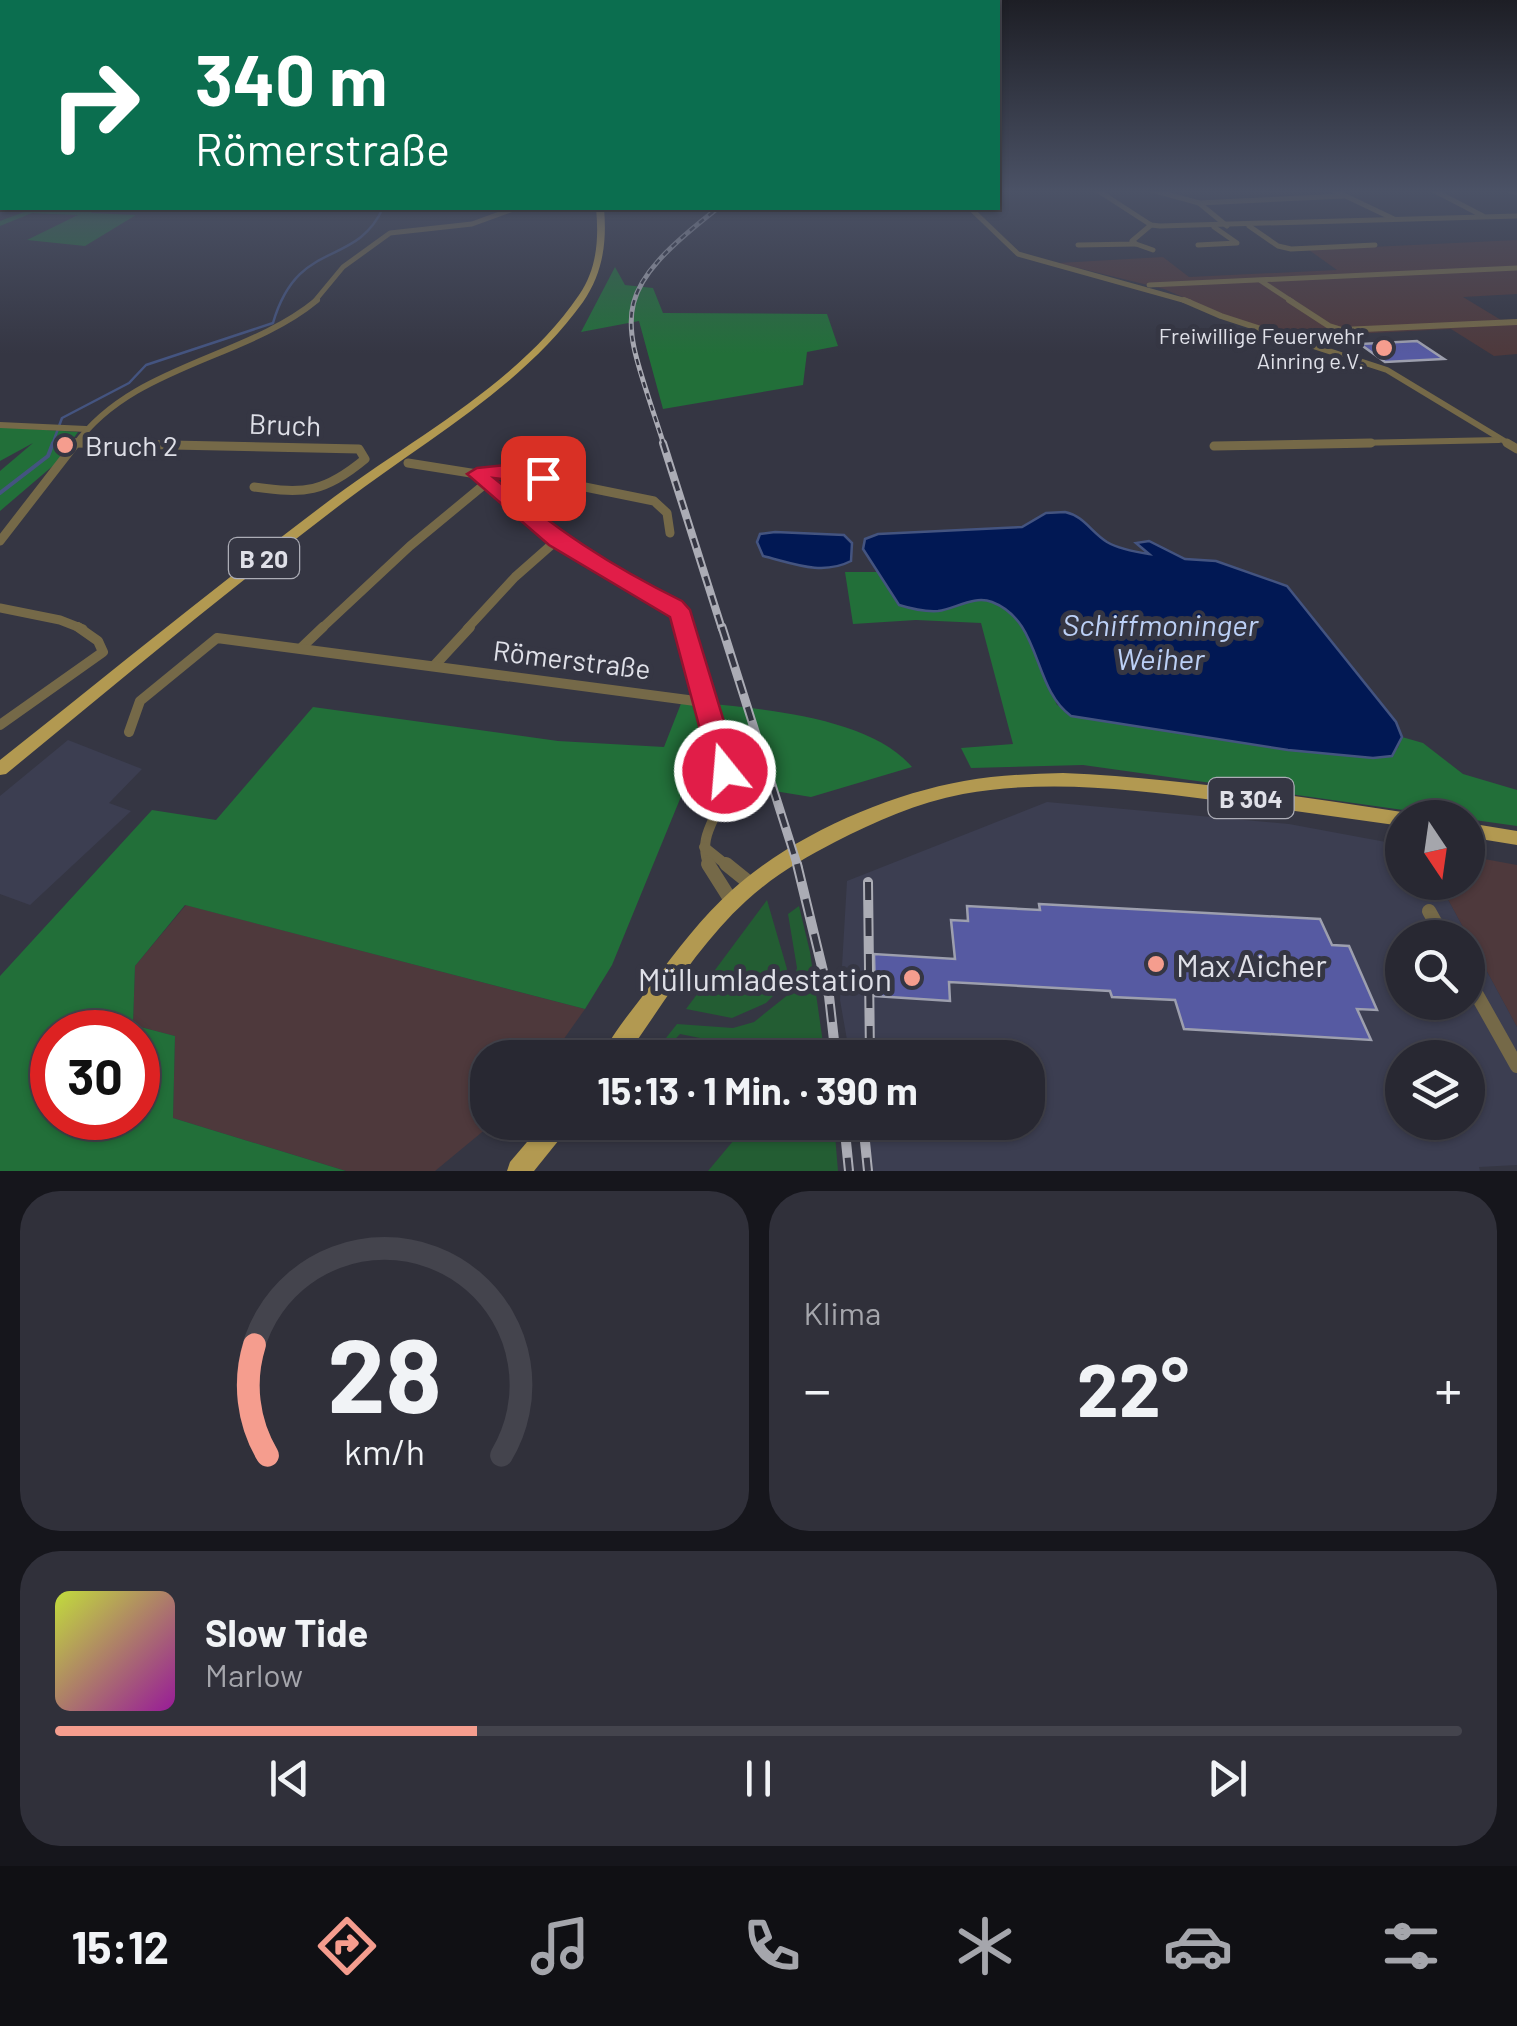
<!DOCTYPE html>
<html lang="de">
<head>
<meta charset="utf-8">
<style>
	body { margin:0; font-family:Barlow,sans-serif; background:#30303a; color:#f1f3f6; height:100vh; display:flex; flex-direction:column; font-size:38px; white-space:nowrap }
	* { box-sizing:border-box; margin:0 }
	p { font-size:32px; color:#a5a6ac }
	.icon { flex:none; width:55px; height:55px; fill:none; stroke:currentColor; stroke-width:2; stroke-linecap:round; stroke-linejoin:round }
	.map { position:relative; height:1171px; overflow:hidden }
	.drawer { display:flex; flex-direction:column; gap:20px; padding:20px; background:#16161c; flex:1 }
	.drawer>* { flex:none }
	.top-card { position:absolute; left:0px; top:0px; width:1000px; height:210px; box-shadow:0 2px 8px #0004,0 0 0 2px #44444d; background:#0b6e4f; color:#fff; overflow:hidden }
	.needle { width:65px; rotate:167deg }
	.tools { position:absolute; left:1385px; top:800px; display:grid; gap:20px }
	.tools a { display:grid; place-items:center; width:100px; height:100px; border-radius:50%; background:#282832; box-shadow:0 2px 8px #0004,0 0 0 2px #44444d; font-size:50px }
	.speed { position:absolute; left:30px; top:1010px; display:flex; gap:20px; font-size:50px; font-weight:700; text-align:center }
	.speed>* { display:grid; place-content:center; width:130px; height:130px; border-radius:50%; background:#282832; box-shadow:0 2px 8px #0004,0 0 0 2px #44444d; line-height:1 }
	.speed .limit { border:15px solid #d22; background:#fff; color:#111 }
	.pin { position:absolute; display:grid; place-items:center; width:85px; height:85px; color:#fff; margin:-42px; border-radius:20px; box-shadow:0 5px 15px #0006 }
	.me { position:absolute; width:110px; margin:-55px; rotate:343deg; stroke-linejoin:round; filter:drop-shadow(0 0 8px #0008) }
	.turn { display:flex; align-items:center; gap:35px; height:210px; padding:0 30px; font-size:45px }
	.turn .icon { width:130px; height:130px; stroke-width:2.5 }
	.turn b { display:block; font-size:70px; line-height:85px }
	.big { font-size:75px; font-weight:700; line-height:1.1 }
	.drawer .tile { flex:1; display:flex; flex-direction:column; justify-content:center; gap:15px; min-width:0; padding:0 35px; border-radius:40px; background:#30303a }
	.drawer .dial { align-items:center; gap:0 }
	.dial svg { height:260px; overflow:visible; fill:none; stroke:#44444d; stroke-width:7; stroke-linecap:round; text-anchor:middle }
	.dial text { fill:#f1f3f6; stroke:none }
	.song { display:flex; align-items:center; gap:30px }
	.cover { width:120px; height:120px; border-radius:15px; background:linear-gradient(135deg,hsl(70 70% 55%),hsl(300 70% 35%)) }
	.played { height:10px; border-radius:5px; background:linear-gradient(90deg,#f59d8e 30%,#44444d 30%) }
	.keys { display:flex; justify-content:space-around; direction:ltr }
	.heat { display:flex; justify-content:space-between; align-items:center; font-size:55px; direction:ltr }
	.drawer .tiles { flex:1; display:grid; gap:20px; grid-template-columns:1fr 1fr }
	.tile:last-child { grid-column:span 2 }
	.trip { position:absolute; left:470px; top:1040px; width:575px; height:100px; border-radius:40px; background:#282832; box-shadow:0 2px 8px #0004,0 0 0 2px #44444d; font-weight:700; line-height:100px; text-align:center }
	.dock { display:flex; height:160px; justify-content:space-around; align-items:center; background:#101014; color:#a5a6ac }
	.dock .icon { width:70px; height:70px }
	.dock .active { color:#f59d8e }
	.dock b { font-size:45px; color:#f1f3f6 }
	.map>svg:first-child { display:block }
	.commercial { fill:#4e393c }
	.built { fill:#3c3e51; fill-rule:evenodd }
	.green { fill:#235d33 }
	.forest { fill:#226f39; fill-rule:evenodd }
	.water { fill:#011854; stroke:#445480; stroke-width:2.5 }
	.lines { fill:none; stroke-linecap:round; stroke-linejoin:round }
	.stream-far1 { stroke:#445480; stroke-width:2.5 }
	.stream { stroke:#445480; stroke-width:4 }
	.building { fill:#565aa2; stroke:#9d9fae; stroke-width:2.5 }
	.street-far4 { stroke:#756948; stroke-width:5 }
	.street-far3 { stroke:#756948; stroke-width:6 }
	.street-far2 { stroke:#756948; stroke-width:9 }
	.street-far1 { stroke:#756948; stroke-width:10 }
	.street { stroke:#756948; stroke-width:14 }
	.primary { fill:#b29951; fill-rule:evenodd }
	.rail-far3-casing { stroke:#abacb5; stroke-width:5 }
	.rail-far2-casing { stroke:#abacb5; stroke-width:8 }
	.rail-far1-casing { stroke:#abacb5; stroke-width:9 }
	.rail-casing { stroke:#abacb5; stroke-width:10 }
	.rail-far3 { stroke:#353643; stroke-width:2.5; stroke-dasharray:6; stroke-linecap:butt }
	.rail-far2 { stroke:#353643; stroke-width:4; stroke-dasharray:10; stroke-linecap:butt }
	.rail-far1 { stroke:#353643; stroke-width:5; stroke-dasharray:14; stroke-linecap:butt }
	.rail { stroke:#353643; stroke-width:6; stroke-dasharray:18; stroke-linecap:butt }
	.route { fill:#e11d48; stroke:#92132f; stroke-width:2.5 }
	.poi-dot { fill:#f59d8e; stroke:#353643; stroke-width:4 }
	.labels { text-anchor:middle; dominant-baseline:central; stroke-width:10; stroke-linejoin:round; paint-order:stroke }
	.far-poi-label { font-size:22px; fill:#dfe0e8; stroke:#353643; text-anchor:end }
	.shield { fill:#353643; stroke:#acadb6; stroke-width:2.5 }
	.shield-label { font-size:25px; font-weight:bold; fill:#dfe0e8 }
	.street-label { font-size:28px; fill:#dfe0e8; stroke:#353643 }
	.poi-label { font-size:28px; fill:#dfe0e8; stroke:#353643; text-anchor:start }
	.water-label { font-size:30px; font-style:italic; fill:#bcd0f6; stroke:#353643 }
	.near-poi-label { font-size:32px; fill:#dfe0e8; stroke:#353643; text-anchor:start }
</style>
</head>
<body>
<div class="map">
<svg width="1517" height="1171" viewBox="0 0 1517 1171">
	<rect width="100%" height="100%" fill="#353643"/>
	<g class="commercial">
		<polygon points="1517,240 1517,294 1463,297 1501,320 1517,319 1517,354 1494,356 1451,329 1293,337 1231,318 1164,289 1058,263 1163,257 1189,277 1337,270 1309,250"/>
		<polygon points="1468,856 1517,865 1517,1027 1439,883 1468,882"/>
		<polygon points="186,905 585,1009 551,1057 488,1058 488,1122 493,1123 435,1171 346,1171 173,1118 175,1036 133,1025 135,966"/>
	</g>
	<g class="built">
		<polygon points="68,740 142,769 109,803 131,811 30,905 0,894 0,796"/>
		<path d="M1047 802 1289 824 1402 845V882L1439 883 1517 1027V1165L1479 1167 1480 1171H869L861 1123 1028 1122V1058L850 1057 840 1000 847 881ZM1402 938H1468V1002H1402ZM1402 1058H1468V1122H1402Z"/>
	</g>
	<g class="green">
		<polygon points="767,900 787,969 781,988 766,1003 732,1018 686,1009"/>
		<polygon points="799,906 810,952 825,1057 795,1057 680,1034 658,1057 651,1057 677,1024 733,1028 754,1022 789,994 797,968 788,914"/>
		<polygon points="749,1122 834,1123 838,1171 708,1171"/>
	</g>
	<g class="forest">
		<polygon points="35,208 95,208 91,213 136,215 85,246 27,240 78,215 32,213 0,226 0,221"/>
		<polygon points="615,267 625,285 653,288 663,313 827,314 838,346 807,352 803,385 663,409 639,321 581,332"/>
		<polygon points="0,427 78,432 55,464 0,511 0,471 33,443 0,461"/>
		<path d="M845 572H877L899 605C929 613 946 606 976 601 1025 593 1043 672 1057 705L1121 724 1288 750 1373 758 1398 748 1402 737 1423 743 1463 774 1517 790V826L1083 765 971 768 961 748 1013 744 981 623 916 620 853 624Z"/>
		<path d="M682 701C749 708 867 714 912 767L811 797 689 777 612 965 585 1009 185 905 135 966 133 1025 175 1036 173 1118 346 1171H0V976L152 810 216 820 313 707 558 741 664 747ZM52 1032H138V1118H52Z"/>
	</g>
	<g class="water">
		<path d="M1065 512C1084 516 1091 532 1107 542 1119 549 1135 552 1149 554L1136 543 1149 541 1185 559 1216 561 1287 586 1396 722 1402 737 1392 756 1373 758 1288 750 1071 716C1032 688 1042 621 992 602 974 595 955 609 938 611 924 612 912 609 899 605L863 549 865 539 878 534 1022 527 1046 513Z"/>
		<path d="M775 532 844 535 852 543 851 561C822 576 792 563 763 556L757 542 760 534Z"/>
	</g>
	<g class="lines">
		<path class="stream-far1" d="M52 445 62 418 129 383 146 365 273 323C298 237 355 269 383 208"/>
		<polyline class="stream" points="0,493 48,456 53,443"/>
	</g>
	<g class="building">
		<polygon points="1417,341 1444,359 1385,362 1360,344"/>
		<polygon points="1039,904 1320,919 1332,945 1349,946 1377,1010 1357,1009 1371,1040 1184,1029 1175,1000 1112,997 1110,991 949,982 950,1001 875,996 874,954 955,959 951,920 968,921 967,906 1040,910"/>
	</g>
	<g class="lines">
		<g class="street-far4">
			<polyline points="1097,190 1151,225 1160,226 1517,216"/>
			<polyline points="1152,190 1199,203"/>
			<polyline points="1333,190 1394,219"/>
			<polyline points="1433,190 1483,216"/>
			<polyline points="1508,190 1517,193"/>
			<polyline points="970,208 1018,254 1190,302"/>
			<polyline points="1227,226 1199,203 1344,196"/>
			<polyline points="1249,226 1278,246 1291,249 1375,245"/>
			<polyline points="1136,244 1153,250"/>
			<polyline points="1078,245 1136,244 1132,241 1151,225"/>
			<polyline points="1198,245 1237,243 1214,227"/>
			<polyline points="1261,281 1293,302"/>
			<polyline points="1149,285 1517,268"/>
			<polyline points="314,302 343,267 390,233 472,224 516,208"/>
		</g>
		<g class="street-far3">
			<polyline points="1184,300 1221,316 1387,370 1511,445"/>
			<polyline points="1289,300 1329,326 1342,330 1517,322"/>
			<polyline points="0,425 86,429"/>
			<polyline points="75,443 179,445"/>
			<path d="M75 445C132 365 246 359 317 300"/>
			<polyline points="1252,445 1499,440"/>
		</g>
		<g class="street-far2">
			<path d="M75 443 359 449 365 459C324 493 305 494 254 487"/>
			<polyline points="1507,443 1517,449"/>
			<polyline points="1214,446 1371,443"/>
			<polyline points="408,463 477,474 557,540 609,574 673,606 681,615 685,629"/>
			<polyline points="477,474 506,471 654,501 667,513 670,533"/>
			<polyline points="0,541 76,443"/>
			<polyline points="0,608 60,620 83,629"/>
			<polyline points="321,629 410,546 485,484"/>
			<polyline points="467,629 515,577 557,540"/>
		</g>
		<g class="street-far1">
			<polyline points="301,648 323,627"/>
			<polyline points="434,666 470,627"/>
			<path d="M703 702C714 728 732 764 724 793 716 822 697 835 709 867"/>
			<polyline points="0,725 103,652 98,641 78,627"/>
			<polyline points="129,732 140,701 217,638 703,702 684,627"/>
			<polyline points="704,847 729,867"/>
		</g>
		<g class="street">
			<polyline points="708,864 732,902"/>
			<polyline points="726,864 752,885"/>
			<polyline points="1429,911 1444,938"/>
			<polyline points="1468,979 1517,1066"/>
		</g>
		<g class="primary">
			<path d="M596 208H604C607 242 603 273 583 302 521 388 427 439 344 502 229 589 118 682 6 774L0 775V760C111 672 221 582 334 497 418 435 519 383 579 295 597 269 599 239 596 208Z"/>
			<path d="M1063 773C1176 778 1289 795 1402 812L1408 814 1410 818H1402V826C1339 817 1276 808 1213 800 1131 789 1046 779 963 794 917 803 876 821 835 842 804 858 772 877 746 901 698 945 663 1004 625 1058H601C612 1032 637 1005 653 982 677 950 702 917 732 890 792 836 885 795 964 781 997 775 1030 774 1063 773Z"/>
			<polygon points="1468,823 1517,831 1517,845 1468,837"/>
			<polygon points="544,1122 570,1122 567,1130 534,1171 507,1171 510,1162"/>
		</g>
		<defs>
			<path id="rail-far3" d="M664 445C623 316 601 299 718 208"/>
			<polyline id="rail-far2" points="663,443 722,629"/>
			<polyline id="rail-far1" points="722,627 798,867"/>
			<g id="rail">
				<polyline points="797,864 829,996 836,1058"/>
				<polyline points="868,882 870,1058"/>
				<polyline points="844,1122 849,1171"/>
				<polyline points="863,1122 868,1171"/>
			</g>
		</defs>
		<use href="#rail-far3" class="rail-far3-casing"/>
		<use href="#rail-far2" class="rail-far2-casing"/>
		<use href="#rail-far1" class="rail-far1-casing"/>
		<use href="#rail" class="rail-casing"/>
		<use href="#rail-far3" class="rail-far3"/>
		<use href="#rail-far2" class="rail-far2"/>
		<use href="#rail-far1" class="rail-far1"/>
		<use href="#rail" class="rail"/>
	</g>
	<linearGradient id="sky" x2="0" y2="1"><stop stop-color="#1d1e25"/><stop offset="0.54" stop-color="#4b5266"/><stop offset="1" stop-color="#4b5266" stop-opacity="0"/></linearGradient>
	<rect width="1517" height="354" fill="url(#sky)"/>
	<path class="route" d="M506 465 550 474V483L543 484 494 478C559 531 607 564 682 601L690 610 739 771 735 779 725 782 715 779 711 771 670 617 549 545 467 474 477 468Z"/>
	<g class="poi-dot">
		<circle cx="1384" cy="348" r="10"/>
		<circle cx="65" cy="445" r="10"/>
		<circle cx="1156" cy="964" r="10"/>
		<circle cx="912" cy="978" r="10"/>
	</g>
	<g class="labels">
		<g class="far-poi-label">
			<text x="1364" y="335">Freiwillige Feuerwehr<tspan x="1364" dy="25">Ainring e.V.</tspan></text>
		</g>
		<g class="shield">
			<rect x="229" y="538" width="70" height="40" rx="8"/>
			<rect x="1208.5" y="778" width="85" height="40" rx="8"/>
		</g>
		<g class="shield-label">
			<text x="264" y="558">B 20</text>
			<text x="1251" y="798">B 304</text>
		</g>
		<g class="street-label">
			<text transform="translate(285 424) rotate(2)">Bruch</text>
			<text transform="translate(572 659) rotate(7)">Römerstraße</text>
		</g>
		<g class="poi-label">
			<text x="85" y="445">Bruch 2</text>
		</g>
		<g class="water-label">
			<text x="1160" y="624">Schiffmoninger<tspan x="1160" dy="34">Weiher</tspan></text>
		</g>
		<g class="near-poi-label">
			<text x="1176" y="964">Max Aicher</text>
			<text x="892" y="978" text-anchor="end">Müllumladestation</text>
		</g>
	</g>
</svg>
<div class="tools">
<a><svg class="needle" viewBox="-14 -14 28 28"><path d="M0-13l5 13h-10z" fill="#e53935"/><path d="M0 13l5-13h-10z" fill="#a5a6ac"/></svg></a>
<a><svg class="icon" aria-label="search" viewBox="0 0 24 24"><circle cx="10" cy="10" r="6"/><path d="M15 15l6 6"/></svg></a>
<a><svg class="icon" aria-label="layers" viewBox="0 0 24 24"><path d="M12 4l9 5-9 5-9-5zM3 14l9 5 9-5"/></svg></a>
</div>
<div class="speed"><div class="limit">30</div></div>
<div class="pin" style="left:543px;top:478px;background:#d93025"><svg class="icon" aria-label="arrive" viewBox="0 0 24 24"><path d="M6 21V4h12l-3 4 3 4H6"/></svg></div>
<svg class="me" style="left:725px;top:771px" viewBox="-20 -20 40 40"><circle r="17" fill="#e11d48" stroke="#fff" stroke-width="3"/><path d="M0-11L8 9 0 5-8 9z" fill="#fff"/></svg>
<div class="trip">15:13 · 1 Min. · 390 m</div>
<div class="top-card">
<div class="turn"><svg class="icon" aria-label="right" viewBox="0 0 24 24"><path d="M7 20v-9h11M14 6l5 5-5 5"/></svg><div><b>340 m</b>Römerstraße</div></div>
</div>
</div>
<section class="drawer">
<div class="tiles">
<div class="tile dial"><svg viewBox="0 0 100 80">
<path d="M14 69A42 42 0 1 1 86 69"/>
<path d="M14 69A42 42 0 0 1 10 35" stroke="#f59d8e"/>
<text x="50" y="56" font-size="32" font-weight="700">28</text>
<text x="50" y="72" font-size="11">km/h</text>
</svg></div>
<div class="tile"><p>Klima</p>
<div class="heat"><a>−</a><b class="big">22°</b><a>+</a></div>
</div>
<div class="tile">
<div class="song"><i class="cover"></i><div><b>Slow Tide</b><p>Marlow</p></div></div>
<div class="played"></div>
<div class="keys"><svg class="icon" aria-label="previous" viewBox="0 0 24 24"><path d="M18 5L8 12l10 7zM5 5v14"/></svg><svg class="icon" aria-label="pause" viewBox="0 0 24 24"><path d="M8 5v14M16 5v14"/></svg><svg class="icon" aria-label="next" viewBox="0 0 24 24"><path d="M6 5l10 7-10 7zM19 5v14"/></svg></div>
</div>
</div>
</section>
<nav class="dock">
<b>15:12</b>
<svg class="icon active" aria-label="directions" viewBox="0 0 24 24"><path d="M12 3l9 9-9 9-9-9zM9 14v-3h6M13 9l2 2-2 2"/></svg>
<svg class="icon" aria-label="music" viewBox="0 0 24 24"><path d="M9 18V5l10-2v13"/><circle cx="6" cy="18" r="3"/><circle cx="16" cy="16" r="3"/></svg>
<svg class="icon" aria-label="phone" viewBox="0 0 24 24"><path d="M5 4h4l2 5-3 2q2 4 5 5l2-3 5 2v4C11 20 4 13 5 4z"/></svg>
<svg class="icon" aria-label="climate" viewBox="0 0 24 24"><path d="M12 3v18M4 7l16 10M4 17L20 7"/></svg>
<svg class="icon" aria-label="car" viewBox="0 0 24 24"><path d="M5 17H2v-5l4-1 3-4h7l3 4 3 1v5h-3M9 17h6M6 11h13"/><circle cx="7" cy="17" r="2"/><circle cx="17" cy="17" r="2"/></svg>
<svg class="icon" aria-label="filters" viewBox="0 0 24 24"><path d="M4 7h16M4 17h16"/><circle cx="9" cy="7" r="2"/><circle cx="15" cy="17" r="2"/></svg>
</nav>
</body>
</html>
